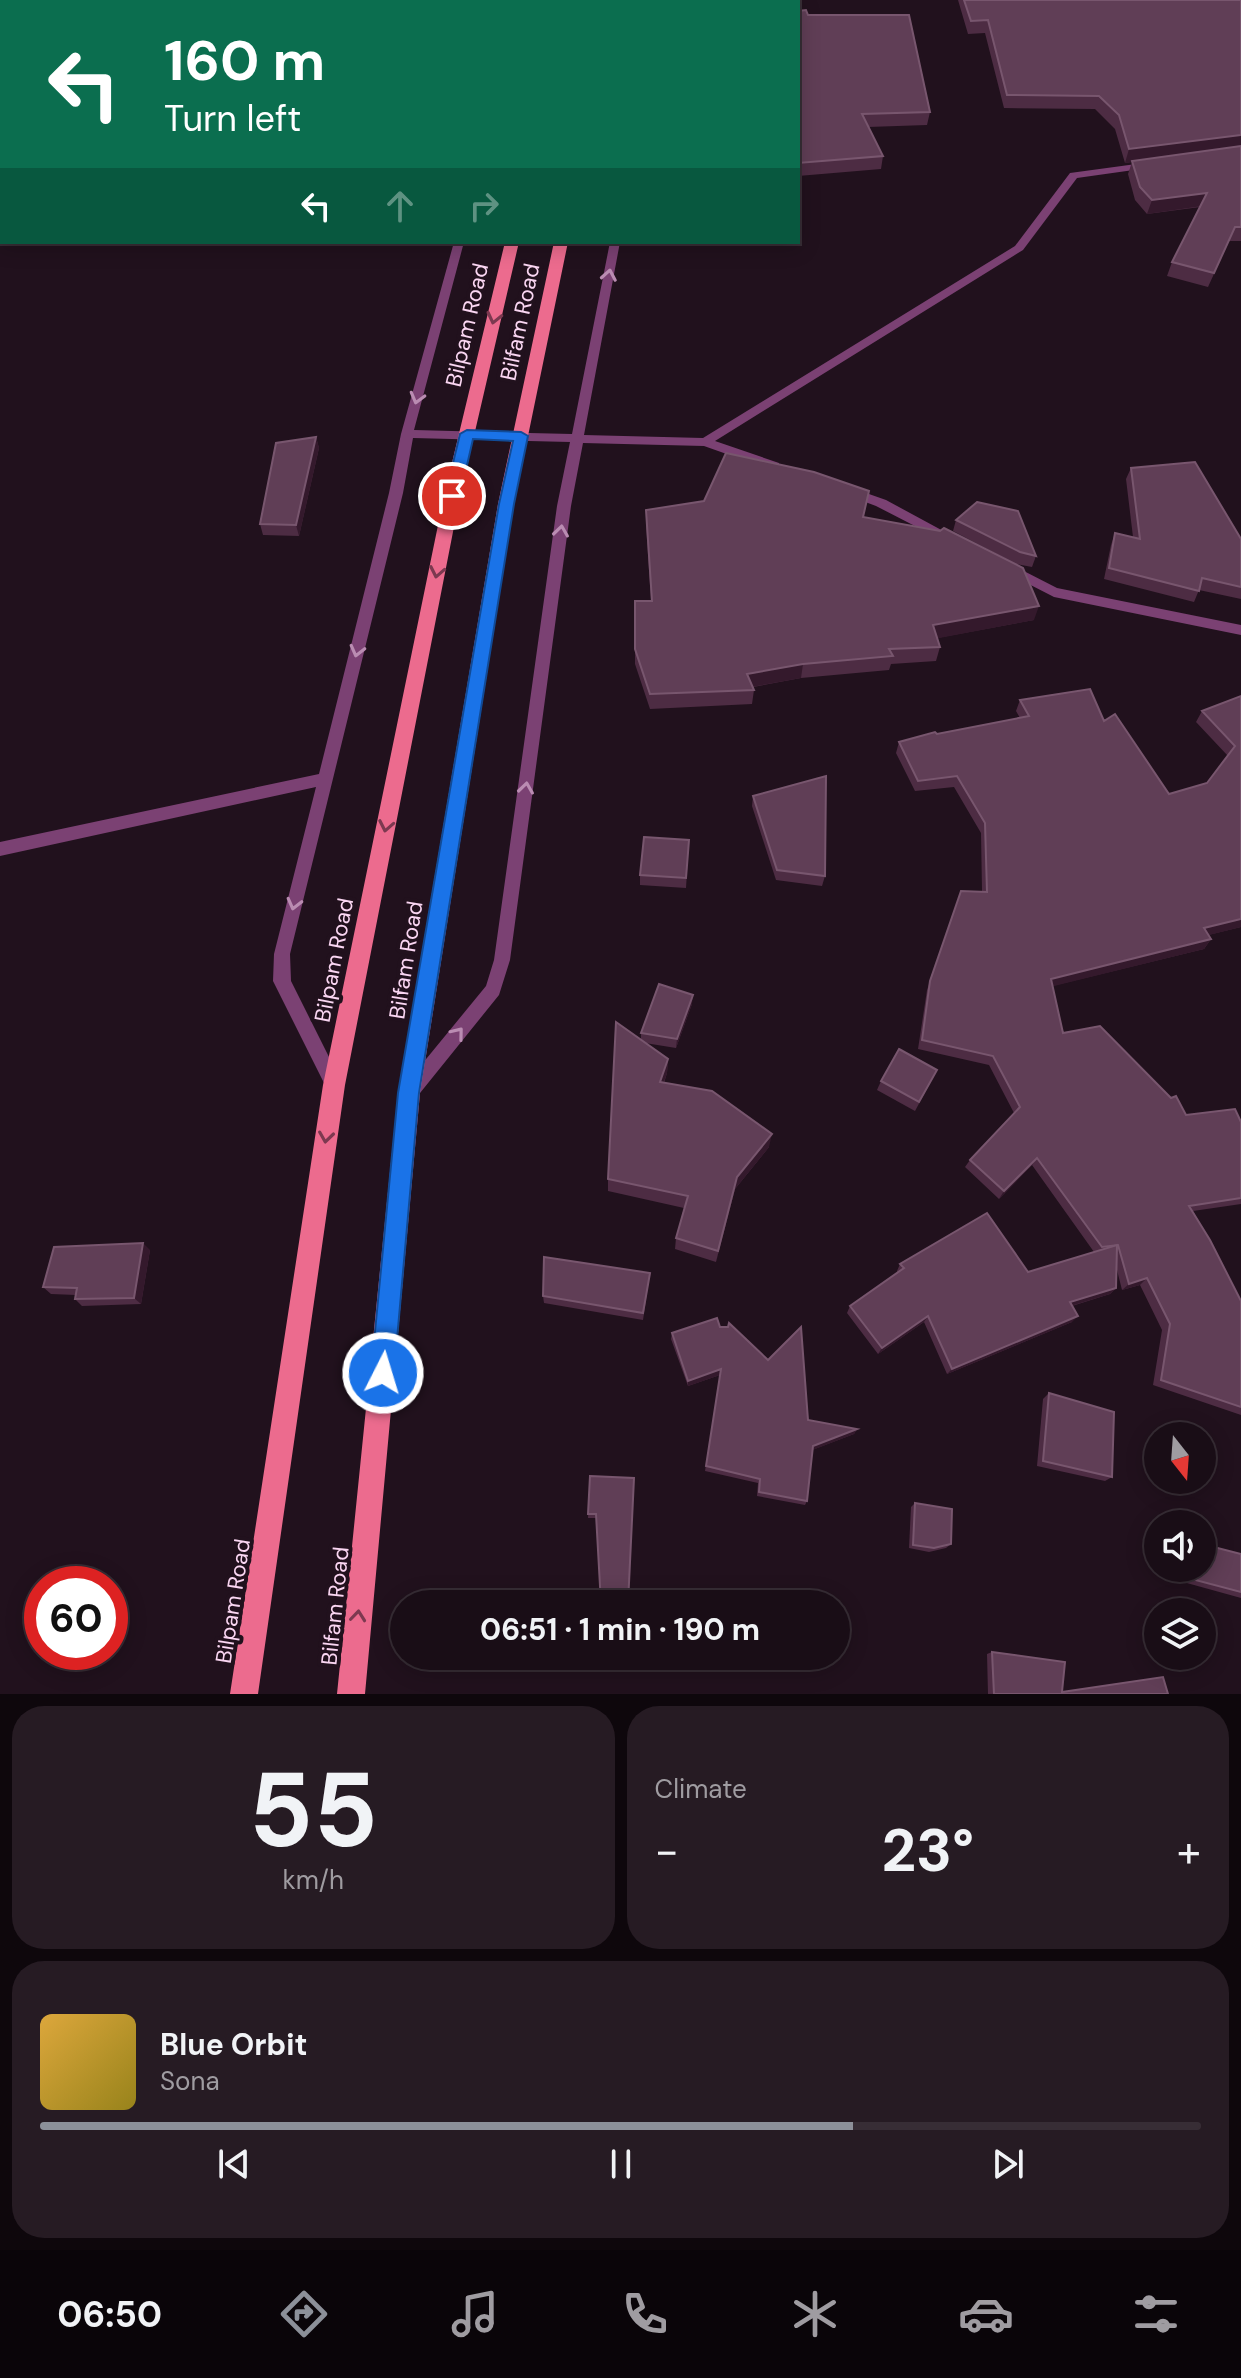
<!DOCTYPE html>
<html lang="en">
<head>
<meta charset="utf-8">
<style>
	body { margin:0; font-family:"DM Sans",sans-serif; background:#261b23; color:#f1f3f6; height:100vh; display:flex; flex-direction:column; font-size:30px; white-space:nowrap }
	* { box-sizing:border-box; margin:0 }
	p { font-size:26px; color:#9f9ca1 }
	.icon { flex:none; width:44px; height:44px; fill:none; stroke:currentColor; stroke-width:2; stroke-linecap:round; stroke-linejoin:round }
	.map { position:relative; height:1694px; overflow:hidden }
	.panel { display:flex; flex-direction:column; gap:12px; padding:12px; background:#0e070c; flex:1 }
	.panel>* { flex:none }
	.banner { position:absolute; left:0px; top:0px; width:800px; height:244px; box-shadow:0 4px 20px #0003,0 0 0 2px #372d35; background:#0b6e4f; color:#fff; overflow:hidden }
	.needle { width:52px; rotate:163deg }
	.fabs { position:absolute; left:1144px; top:1422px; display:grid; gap:16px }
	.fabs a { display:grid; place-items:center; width:72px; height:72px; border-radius:50%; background:#190d16; box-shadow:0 4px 20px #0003,0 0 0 2px #372d35; font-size:40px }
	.speed { position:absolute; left:24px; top:1566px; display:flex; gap:16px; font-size:40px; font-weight:700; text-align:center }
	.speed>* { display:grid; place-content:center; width:104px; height:104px; border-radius:50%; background:#190d16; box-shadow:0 4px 20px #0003,0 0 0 2px #372d35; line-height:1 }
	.speed .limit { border:12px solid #d22; background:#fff; color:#111 }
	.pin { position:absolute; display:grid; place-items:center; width:68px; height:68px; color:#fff; margin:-34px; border:4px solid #fff; border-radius:50%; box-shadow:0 2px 8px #0007 }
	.me { position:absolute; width:88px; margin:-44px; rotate:5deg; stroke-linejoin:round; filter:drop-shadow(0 0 6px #0008) }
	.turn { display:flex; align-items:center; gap:28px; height:168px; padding:0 32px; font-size:36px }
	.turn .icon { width:104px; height:104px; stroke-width:2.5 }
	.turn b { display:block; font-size:56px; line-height:68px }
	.lanes { display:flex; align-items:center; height:76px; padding:0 32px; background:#0003; justify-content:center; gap:40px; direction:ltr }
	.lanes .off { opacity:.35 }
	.big { font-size:60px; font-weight:700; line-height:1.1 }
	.panel .widget { flex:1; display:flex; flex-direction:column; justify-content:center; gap:12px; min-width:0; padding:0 28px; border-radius:32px; background:#261b23 }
	.panel .dial { align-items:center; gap:0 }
	.dial b { font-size:104px; line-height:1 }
	.song { display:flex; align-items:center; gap:24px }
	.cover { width:96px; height:96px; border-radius:12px; background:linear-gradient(135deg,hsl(40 70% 55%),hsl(50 70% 35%)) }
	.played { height:8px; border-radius:4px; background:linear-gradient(90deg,#8c9099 70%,#372d35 70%) }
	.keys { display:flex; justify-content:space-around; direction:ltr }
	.heat { display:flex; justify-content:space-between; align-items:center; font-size:44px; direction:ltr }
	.panel .tiles { flex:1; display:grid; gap:12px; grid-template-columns:1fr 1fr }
	.widget:last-child { grid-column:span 2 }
	.trip { position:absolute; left:390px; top:1590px; width:460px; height:80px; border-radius:40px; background:#190d16; box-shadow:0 4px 20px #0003,0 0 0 2px #372d35; font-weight:700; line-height:80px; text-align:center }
	.tab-bar { display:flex; height:128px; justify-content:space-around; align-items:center; background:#0a0509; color:#9f9ca1 }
	.tab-bar .icon { width:56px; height:56px }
	.tab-bar .selected { color:#8c9099 }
	.tab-bar b { font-size:36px; color:#f1f3f6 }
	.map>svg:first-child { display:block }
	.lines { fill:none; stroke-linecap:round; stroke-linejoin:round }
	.minor { fill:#7b4173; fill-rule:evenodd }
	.primary { fill:#ec6b8e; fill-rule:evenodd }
	.wall { fill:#4d2c43 }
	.shaded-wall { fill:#34192c }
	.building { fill:#603e56; stroke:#78566e; stroke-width:2 }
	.oneway { stroke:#ba8cb2 }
	.oneway2 { stroke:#7c3950 }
	.route { fill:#1a73e8; stroke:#114b97; stroke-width:2 }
	.labels { text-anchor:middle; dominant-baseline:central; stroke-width:8; stroke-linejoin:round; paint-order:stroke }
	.street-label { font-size:22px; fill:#fad6f2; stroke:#21111d }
</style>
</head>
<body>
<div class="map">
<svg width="1241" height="1694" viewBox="0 0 1241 1694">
	<rect width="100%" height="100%" fill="#21111d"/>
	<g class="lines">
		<g class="minor">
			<polygon points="1151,162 1155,163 1155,167 1077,178 1023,250 715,441 779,463 779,469 769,469 704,446 583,443 571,506 510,960 499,995 416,1098 410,1100 404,1098 401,1092 404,1086 486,986 494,960 557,506 570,442 413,438 403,493 290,954 291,981 343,1085 340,1091 334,1093 328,1091 273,981 274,954 316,787 0,856 0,842 319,774 389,493 401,434 454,242 464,242 414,430 572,434 610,242 620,242 584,435 703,438 1015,246 1070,173"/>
			<polygon points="849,487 886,500 958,539 951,544 946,542 876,506 844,494 844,488"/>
			<polygon points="1010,564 1057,588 1241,625 1241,635 1054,597 1005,572 1003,569 1005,566"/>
		</g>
		<g class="primary">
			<polygon points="566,0 578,0 565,2"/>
			<polygon points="602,0 614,0 601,2"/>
			<polygon points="505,242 519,242 460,496 345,1085 258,1694 230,1694 323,1085 444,496"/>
			<polygon points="554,242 568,242 514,504 420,1093 365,1694 337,1694 398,1093 498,504"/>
		</g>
	</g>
	<g class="wall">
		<polygon points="958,0 1241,0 1241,241 1229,241 1208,287 1167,276 1172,262 1200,207 1147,214 1135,200 1128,174 1132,162 1125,163 1115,129 1095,109 1004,108 985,33 968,34"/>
		<polygon points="798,11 808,15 930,112 927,125 868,127 883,156 881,169 798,176"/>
		<polygon points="316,437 319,448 299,536 263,535 260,524"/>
		<polygon points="1131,468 1241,539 1241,599 1199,590 1194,602 1104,579 1111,545 1115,533 1133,537 1126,479"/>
		<polygon points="646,510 864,517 1034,620 937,638 940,647 936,661 891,664 889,670 801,678 753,687 754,690 752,704 650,709 635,664 635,601 651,601 646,524"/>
		<polygon points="956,520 1036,556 1032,567 1016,564 953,531"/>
		<polygon points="1241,696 1241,927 1208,935 1211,939 1204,949 1052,986 1063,1033 1186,1115 1241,1122 1241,1204 1193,1211 1241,1301 1241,1415 1153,1385 1162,1330 1140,1285 1122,1290 1117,1270 1116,1288 1110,1294 1072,1306 1072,1322 947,1374 924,1322 878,1354 847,1313 850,1306 898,1273 897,1271 900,1264 1028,1272 1094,1252 1032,1165 999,1199 965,1167 970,1160 1014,1113 989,1065 918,1049 927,990 961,891 982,891 981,833 954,787 915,791 896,753 899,742 1020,718 1016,711 1020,700 1104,721 1169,794 1207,783 1228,756 1196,722 1202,711"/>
		<polygon points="753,796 825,876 822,886 776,880 752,806"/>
		<polygon points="689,840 686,888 640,885 640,875"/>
		<polygon points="692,1004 676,1048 645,1043 668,1059 667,1073 664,1083 769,1147 735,1189 716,1262 675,1249 676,1238 684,1208 608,1191 608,1179 641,1040 641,1033"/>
		<polygon points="937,1070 915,1111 877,1090 881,1081"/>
		<polygon points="150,1250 141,1304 82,1306 75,1299 76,1295 51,1294 43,1287"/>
		<polygon points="650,1273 643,1320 544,1303 543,1296"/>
		<polygon points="720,1327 808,1420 857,1429 854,1434 812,1450 807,1501 805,1505 757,1496 758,1483 705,1471 720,1375 688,1386 671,1339 672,1333"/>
		<polygon points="1049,1393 1112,1477 1105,1481 1037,1466 1043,1399"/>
		<polygon points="590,1476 596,1518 588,1518"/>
		<polygon points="915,1503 951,1544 946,1548 929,1552 909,1548 911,1507"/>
		<polygon points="1241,1554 1241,1598 1176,1580 1176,1568 1202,1568"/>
		<polygon points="992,1652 1062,1692 1168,1694 988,1694 987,1654"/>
	</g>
	<g class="shaded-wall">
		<rect x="0" y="88" width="2" height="22"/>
		<polygon points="1241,135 1241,148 1125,163 1129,149"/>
		<polygon points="1207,193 1202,206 1147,214 1152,200"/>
		<polygon points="316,437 319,448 299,536 296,525"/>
		<polygon points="1039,606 1034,620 929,640 933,625"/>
		<polygon points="803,664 801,678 746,688 747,674"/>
		<polygon points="1241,919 1241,927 1197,938 1204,928"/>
		<polygon points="1211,939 1204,949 1046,988 1051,979"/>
		<polygon points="693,995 692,1004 676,1048 677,1039"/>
		<polygon points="668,1059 667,1073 659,1096 660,1082"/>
		<polygon points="772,1134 769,1147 735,1189 716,1262 737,1177"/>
		<polygon points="1037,1158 1032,1165 999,1199 1004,1191"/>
		<polygon points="143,1243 150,1250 141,1304 134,1298"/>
		<polygon points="1147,1278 1140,1285 1122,1290 1129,1284"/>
		<polygon points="1116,1288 1110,1294 1064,1308 1070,1302"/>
		<polygon points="928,1316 924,1322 878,1354 882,1348"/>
		<polygon points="1078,1316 1072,1322 947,1374 952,1369"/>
		<polygon points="721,1369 720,1375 688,1386 688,1381"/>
		<polygon points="857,1429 854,1434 810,1451 813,1446"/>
	</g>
	<g class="building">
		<polygon points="664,0 764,0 763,2 664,2"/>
		<polygon points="964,0 1241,0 1241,135 1129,149 1119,115 1099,96 1007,95 988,20 971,21"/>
		<polygon points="806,10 808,15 909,15 930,112 862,114 883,156 798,163 798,11"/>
		<rect x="0" y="61" width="2" height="27"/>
		<polygon points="1241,146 1241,227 1235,227 1214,273 1172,262 1207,193 1152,200 1140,187 1132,161"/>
		<polygon points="316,437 296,525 260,524 276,443"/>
		<polygon points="726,453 814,472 869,491 863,517 940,531 944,528 1023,568 1039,606 933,625 940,647 889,649 893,656 803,664 747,674 754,690 650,694 635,649 635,601 652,601 646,510 704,501"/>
		<polygon points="1195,462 1241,539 1241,587 1202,578 1199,591 1109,568 1115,533 1140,539 1131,468"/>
		<polygon points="977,502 1018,511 1036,556 1020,552 956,520"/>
		<polygon points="1090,689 1104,721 1115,714 1169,794 1207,783 1235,746 1202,711 1241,696 1241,919 1204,928 1211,939 1051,979 1063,1033 1100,1026 1171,1098 1176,1096 1186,1115 1235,1109 1241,1122 1241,1198 1189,1206 1210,1240 1241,1301 1241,1407 1161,1380 1170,1324 1147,1278 1129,1284 1118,1245 1102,1247 1037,1158 1004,1191 970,1160 1020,1107 993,1056 922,1040 930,981 961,891 987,892 985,823 957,776 918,781 899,742 935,732 937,734 1029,716 1020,700"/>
		<polygon points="826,776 825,876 777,870 753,796"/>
		<polygon points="644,837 689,840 686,878 640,875"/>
		<polygon points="659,984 693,995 677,1039 641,1033"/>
		<polygon points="616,1022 668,1059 660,1082 712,1091 772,1134 737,1177 718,1251 676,1238 688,1196 608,1179"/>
		<polygon points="899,1049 937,1070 919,1102 881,1081"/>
		<polygon points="987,1213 1028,1272 1117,1245 1116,1288 1070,1302 1078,1316 952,1369 928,1316 882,1348 850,1306 904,1268 900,1264"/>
		<polygon points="143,1243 134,1298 75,1299 77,1288 43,1287 54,1247"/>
		<polygon points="544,1257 650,1273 643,1313 543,1296"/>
		<polygon points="717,1318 720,1327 728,1327 729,1323 768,1360 801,1327 808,1420 857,1429 813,1446 807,1501 759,1492 760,1479 706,1466 721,1369 688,1381 672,1333"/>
		<polygon points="1049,1393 1114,1412 1112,1477 1043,1461"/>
		<polygon points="590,1476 634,1478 628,1604 601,1604 596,1514 588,1514"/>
		<polygon points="915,1503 952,1509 951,1544 934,1548 913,1545"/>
		<polygon points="1202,1544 1241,1554 1241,1592 1184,1577 1184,1568 1202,1568"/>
		<polygon points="992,1652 1065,1662 1062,1692 1163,1677 1168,1694 994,1694"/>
	</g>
	<defs><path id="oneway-chevron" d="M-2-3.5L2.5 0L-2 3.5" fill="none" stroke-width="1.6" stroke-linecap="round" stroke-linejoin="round" transform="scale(2)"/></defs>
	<g class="oneway">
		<use href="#oneway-chevron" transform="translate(609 275) rotate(-80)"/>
		<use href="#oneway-chevron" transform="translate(417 398) rotate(105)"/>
		<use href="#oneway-chevron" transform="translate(561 531) rotate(-82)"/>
		<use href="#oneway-chevron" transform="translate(357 651) rotate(104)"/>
		<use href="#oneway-chevron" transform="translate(526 788) rotate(-82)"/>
		<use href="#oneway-chevron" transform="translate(294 904) rotate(104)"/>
		<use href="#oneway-chevron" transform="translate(458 1033) rotate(-51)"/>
	</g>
	<g class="oneway2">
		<use href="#oneway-chevron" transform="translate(494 318) rotate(103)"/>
		<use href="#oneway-chevron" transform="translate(437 572) rotate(101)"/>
		<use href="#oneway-chevron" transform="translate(386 826) rotate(101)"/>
		<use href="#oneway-chevron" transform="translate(326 1137) rotate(98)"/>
		<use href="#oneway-chevron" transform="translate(358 1616) rotate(-84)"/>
	</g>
	<polygon class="route" points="467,430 521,432 528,436 514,504 419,1093 394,1373 391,1381 383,1385 375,1381 371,1373 398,1093 499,504 513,441 473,439 460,496 452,501 445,496 460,434"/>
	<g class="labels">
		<g class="street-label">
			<text transform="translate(520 322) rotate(-78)">Bilfam Road</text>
			<text transform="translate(467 325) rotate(-77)">Bilpam Road</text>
			<text transform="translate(334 960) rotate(-79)">Bilpam Road</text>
			<text transform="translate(406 960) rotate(-81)">Bilfam Road</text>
			<text transform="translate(233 1601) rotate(-81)">Bilpam Road</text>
			<text transform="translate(335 1606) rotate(-84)">Bilfam Road</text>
		</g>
	</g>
</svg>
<div class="fabs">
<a><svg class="needle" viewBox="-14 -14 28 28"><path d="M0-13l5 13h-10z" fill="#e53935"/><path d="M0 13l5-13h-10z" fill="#9f9ca1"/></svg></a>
<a><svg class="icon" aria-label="sound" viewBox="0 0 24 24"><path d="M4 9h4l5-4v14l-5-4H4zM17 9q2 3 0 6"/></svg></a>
<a><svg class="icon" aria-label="layers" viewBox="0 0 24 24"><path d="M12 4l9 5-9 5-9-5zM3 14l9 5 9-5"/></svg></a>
</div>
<div class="speed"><div class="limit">60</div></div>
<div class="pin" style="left:452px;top:496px;background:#d93025"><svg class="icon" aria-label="arrive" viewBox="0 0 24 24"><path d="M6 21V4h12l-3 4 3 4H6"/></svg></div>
<svg class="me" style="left:383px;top:1373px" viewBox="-20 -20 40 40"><circle r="17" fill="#1a73e8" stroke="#fff" stroke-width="3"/><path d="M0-11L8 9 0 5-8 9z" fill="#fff"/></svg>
<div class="trip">06:51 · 1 min · 190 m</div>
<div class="banner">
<div class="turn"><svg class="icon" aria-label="left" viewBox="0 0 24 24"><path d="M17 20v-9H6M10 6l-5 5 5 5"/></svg><div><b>160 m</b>Turn left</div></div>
<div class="lanes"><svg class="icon" aria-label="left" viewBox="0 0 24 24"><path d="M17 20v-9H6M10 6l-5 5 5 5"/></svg><svg class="icon off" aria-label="ahead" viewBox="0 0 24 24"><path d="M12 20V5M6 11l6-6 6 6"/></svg><svg class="icon off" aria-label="right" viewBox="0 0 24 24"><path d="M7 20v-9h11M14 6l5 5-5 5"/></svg></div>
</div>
</div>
<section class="panel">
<div class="tiles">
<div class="widget dial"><b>55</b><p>km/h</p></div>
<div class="widget"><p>Climate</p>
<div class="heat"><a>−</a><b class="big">23°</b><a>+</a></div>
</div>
<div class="widget">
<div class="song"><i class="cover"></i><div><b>Blue Orbit</b><p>Sona</p></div></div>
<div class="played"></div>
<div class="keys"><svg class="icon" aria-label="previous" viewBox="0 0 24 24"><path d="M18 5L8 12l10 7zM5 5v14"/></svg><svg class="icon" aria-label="pause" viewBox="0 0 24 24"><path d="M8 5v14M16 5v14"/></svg><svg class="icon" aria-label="next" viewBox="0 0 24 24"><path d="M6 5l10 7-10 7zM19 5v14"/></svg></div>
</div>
</div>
</section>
<nav class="tab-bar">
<b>06:50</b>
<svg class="icon selected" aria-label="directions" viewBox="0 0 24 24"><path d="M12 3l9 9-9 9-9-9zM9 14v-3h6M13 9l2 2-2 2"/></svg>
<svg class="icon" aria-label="music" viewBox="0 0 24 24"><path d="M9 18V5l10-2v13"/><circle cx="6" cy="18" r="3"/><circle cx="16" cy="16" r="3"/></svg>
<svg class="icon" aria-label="phone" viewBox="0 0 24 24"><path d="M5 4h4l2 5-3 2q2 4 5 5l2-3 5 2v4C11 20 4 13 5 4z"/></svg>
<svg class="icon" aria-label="climate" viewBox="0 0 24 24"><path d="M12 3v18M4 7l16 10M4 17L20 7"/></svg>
<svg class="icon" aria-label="car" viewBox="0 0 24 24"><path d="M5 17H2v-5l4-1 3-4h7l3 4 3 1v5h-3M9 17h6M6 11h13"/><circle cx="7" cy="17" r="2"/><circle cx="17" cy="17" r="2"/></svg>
<svg class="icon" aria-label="filters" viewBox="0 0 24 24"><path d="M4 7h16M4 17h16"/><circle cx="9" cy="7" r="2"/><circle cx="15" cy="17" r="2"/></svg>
</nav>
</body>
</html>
